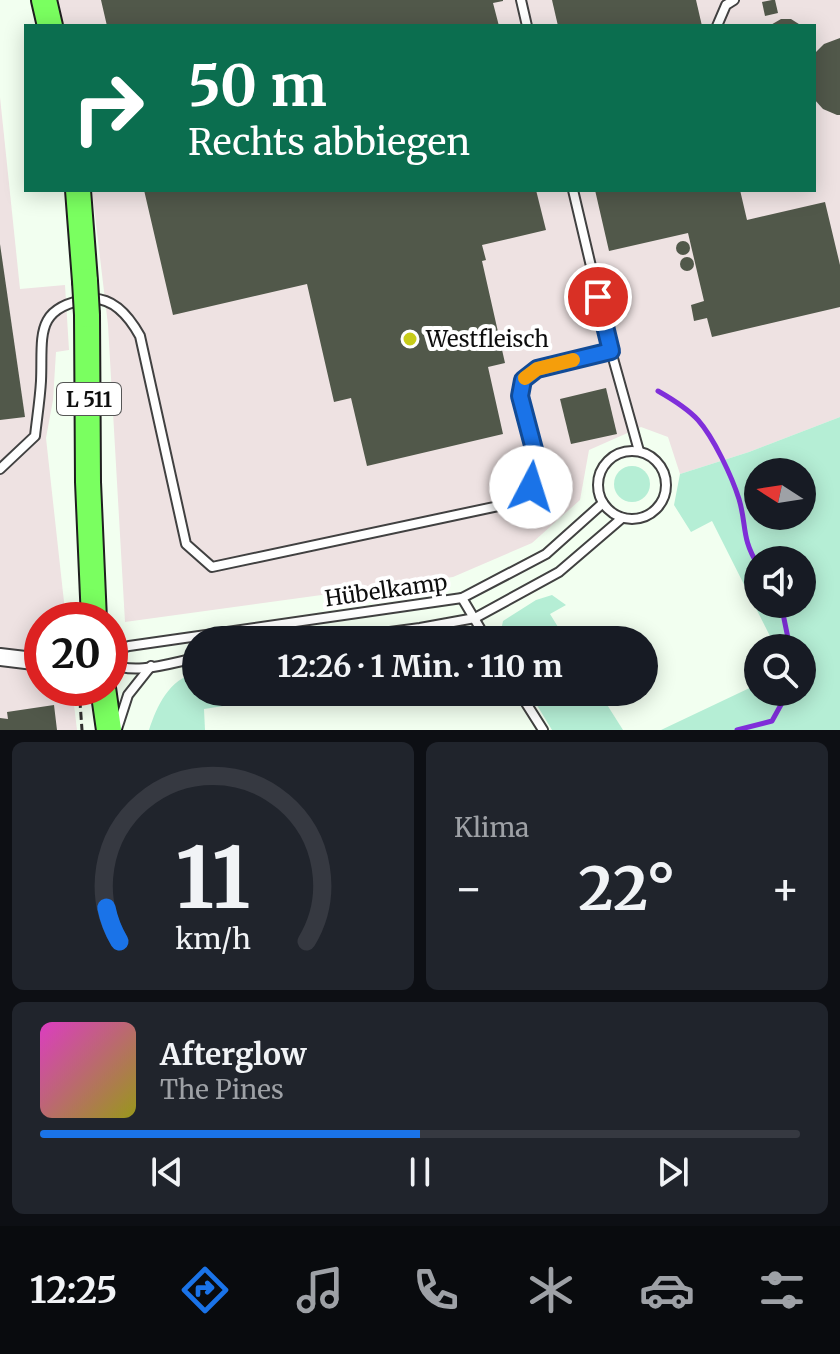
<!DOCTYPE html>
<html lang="de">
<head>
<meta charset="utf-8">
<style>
	body { margin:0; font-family:Merriweather,serif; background:#20242c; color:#f1f3f6; height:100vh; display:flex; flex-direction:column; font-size:30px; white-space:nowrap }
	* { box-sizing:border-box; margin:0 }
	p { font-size:26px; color:#9ea1a6 }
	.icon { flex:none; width:44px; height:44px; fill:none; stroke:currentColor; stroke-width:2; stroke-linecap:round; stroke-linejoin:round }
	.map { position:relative; height:730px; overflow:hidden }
	.panel { display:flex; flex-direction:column; gap:12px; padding:12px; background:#0d0f14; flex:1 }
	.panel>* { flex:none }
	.guide { position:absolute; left:24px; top:24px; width:792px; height:168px; border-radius:0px; box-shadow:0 4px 20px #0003; background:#0b6e4f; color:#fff; overflow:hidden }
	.needle { width:52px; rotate:282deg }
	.buttons { position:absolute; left:744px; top:458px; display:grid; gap:16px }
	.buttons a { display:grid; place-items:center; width:72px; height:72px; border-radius:50%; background:#171b24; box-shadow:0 4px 20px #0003; font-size:40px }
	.speed { position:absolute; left:24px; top:602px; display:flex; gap:16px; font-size:40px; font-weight:700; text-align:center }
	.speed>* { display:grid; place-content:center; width:104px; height:104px; border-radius:50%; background:#171b24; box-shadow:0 4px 20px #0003; line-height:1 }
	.speed .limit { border:12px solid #d22; background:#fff; color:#111 }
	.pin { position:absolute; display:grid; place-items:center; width:68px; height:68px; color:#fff; margin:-34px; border:4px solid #fff; border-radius:50%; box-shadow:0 2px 8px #0007 }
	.me { position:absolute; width:88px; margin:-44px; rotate:5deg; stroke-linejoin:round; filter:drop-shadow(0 0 6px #0008) }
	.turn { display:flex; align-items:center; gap:28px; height:168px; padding:0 32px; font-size:36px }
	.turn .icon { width:104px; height:104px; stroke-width:2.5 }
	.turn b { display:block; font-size:56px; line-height:68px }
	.big { font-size:60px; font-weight:700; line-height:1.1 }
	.panel .tile { flex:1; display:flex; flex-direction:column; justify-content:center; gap:12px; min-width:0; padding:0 28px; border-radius:12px; background:#20242c }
	.panel .dial { align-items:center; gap:0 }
	.dial svg { height:208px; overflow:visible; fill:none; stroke:#363941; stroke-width:7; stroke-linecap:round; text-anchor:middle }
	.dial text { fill:#f1f3f6; stroke:none }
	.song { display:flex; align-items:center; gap:24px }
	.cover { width:96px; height:96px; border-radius:12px; background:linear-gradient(135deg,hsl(310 70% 55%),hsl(60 70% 35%)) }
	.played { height:8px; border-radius:4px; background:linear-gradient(90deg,#1a73e8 50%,#363941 50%) }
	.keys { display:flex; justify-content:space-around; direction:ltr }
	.heat { display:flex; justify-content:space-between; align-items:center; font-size:44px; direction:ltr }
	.panel .tiles { flex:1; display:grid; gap:12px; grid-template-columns:1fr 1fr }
	.tile:last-child { grid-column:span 2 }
	.trip { position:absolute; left:182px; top:626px; width:476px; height:80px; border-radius:40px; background:#171b24; box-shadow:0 4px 20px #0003; font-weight:700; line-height:80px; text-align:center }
	.tab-bar { display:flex; height:128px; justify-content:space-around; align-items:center; background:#090b0e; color:#9ea1a6 }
	.tab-bar .icon { width:56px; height:56px }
	.tab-bar .on { color:#1a73e8 }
	.tab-bar b { font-size:36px; color:#f1f3f6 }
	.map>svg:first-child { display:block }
	.industrial { fill:#eee2e2 }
	.green { fill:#b5eed5; fill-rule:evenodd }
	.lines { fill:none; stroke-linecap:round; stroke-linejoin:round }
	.stream { stroke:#802fda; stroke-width:5 }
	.building { fill:#51584a }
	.service-casing { stroke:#414141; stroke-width:12 }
	.minor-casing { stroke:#414141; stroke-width:20 }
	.primary-casing { stroke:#1f1f1f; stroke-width:28 }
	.path { stroke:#303030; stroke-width:3; stroke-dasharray:8 4; stroke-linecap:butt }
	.service { stroke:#fff; stroke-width:8 }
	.minor { stroke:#fff; stroke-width:16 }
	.primary { stroke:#7aff60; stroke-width:24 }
	.primary-bridge-casing { stroke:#1f1f1f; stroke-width:28; stroke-linecap:butt }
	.primary-bridge { stroke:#7aff60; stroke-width:24 }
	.route-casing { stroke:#114b97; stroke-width:20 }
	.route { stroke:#1a73e8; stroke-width:14 }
	.slow { stroke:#f59e0b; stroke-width:14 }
	.poi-dot { fill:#c7cc19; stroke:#fff; stroke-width:3 }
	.labels { text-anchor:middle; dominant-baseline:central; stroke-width:8; stroke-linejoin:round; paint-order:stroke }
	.shield { fill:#fff; stroke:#565656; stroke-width:2 }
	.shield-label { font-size:20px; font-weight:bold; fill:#0e0e0e }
	.poi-label { font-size:22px; fill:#0e0e0e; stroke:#fff; text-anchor:start }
	.street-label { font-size:22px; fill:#0e0e0e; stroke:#fff }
</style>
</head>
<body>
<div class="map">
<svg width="840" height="730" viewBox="0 0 840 730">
	<rect width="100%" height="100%" fill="#f2fff0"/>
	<g class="industrial">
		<polygon points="58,0 840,0 840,417 749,452 680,474 668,437 641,427 589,450 580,500 532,543 453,577 125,622 108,325 92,190 814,190 814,26 64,26"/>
		<polygon points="0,97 20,289 65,285 69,350 56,352 53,400 46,438 66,620 42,620 42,688 72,688 77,730 0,730"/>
	</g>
	<g class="green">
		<path d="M840 417V730H661L758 684V692H802V648H776L712 521 691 532 674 505 680 474 749 452ZM802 472V516H758V472ZM802 560V604H758V560Z"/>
		<circle cx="632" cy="484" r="18"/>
		<polygon points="552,595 566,605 550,614 566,640 499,640 503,621 536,600"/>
		<polygon points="462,632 468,640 399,640"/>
		<path d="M196 673V692H316L204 709 205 730H149C157 706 169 679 196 673Z"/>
		<polygon points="529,692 599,692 623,730 552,730"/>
	</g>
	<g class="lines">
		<g class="stream">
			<path d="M658 391C672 399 687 408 698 420 714 438 732 477 739 499 747 526 741 538 758 565"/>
			<polyline points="781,604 790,648"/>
			<polyline points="737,730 772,721 788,692"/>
		</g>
	</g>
	<g class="building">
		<polygon points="101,0 503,0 503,1 493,3 499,26 107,26"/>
		<polygon points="552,0 696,0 702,26 558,26"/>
		<polygon points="772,0 775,0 778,13 765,16 762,2"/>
		<polygon points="781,19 791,19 802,26 769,26"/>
		<polygon points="840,38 840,115 837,115 823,109 814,99 814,54 824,44"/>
		<polygon points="144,190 536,190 546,230 482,245 486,260 482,261 505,363 488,367 503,434 367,466 351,398 334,402 307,284 173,315"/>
		<polygon points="595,190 740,190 747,220 825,202 840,265 840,307 712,337 707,318 694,321 691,305 704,301 688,233 609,251"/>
		<circle cx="683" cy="248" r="7"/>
		<polygon points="0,244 25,417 0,420"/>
		<circle cx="687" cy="264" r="7"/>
		<polygon points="606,388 617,434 571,444 560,399"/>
		<polygon points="54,705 57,730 0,730 0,718 8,719 7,712"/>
	</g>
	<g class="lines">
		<defs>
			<g id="service">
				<polyline points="521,0 527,26"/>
				<polyline points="717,26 726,5 734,0"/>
				<polyline points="611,351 639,451"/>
				<circle cx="632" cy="485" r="34"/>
				<path d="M0 469 35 436C37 418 40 399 41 381 43 337 33 307 89 299 114 296 130 318 140 336L186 544 212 567 522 501 540 472 520 396 523 380 537 369 611 351 573 190"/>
				<polyline points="462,598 487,640"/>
				<polyline points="329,640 420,628 475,618 559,572 622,518"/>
				<polyline points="110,656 116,650 129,646 462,598 546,554 603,503"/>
				<path d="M110 663C134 676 170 663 196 658"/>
				<polyline points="519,692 543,730"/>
				<polyline points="117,729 128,695 151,666"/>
			</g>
			<polyline id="minor" points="0,657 42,662"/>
			<g id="primary">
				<polyline points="44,0 50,26"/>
				<polyline points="78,190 85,281"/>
				<polyline points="87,315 88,482 94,620"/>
				<polyline points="103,688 109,730"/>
			</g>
		</defs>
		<use href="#service" class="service-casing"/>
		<use href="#minor" class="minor-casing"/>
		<use href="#primary" class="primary-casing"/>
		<polyline class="path" points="79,688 82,730"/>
		<use href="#service" class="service"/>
		<use href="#minor" class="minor"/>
		<use href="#primary" class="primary"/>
		<defs>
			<polyline id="primary-bridge" points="85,281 87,315"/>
		</defs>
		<use href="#primary-bridge" class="primary-bridge-casing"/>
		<use href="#primary-bridge" class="primary-bridge"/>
	</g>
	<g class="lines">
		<defs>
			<polyline id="route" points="531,487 540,472 520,396 523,380 537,369 611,351 598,297"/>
		</defs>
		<use href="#route" class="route-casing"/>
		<use href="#route" class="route"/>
		<polyline class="slow" points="525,378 537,369 573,360"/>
	</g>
	<circle class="poi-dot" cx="410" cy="339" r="8"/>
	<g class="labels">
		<rect class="shield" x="57" y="383" width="64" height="32" rx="6"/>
		<g class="shield-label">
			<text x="89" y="399">L 511</text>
		</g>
		<g class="poi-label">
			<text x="426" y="339">Westfleisch</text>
		</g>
		<g class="street-label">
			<text transform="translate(386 590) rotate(-8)">Hübelkamp</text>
		</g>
	</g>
</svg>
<div class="buttons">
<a><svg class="needle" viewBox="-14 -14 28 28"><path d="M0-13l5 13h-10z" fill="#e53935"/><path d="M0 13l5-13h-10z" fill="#9ea1a6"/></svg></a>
<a><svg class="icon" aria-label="sound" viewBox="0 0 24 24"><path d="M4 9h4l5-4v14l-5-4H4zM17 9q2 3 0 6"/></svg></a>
<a><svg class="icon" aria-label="search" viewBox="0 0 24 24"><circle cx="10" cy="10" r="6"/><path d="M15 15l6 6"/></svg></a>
</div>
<div class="speed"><div class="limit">20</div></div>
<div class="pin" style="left:598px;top:297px;background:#d93025"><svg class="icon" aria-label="arrive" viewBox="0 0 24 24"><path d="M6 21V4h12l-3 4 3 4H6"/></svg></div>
<svg class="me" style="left:531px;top:487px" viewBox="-20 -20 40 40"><circle r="19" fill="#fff"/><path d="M0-13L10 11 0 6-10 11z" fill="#1a73e8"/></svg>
<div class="trip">12:26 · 1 Min. · 110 m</div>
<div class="guide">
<div class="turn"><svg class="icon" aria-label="right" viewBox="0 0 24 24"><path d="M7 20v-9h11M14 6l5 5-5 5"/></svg><div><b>50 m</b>Rechts abbiegen</div></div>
</div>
</div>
<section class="panel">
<div class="tiles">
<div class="tile dial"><svg viewBox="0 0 100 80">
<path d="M14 69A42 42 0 1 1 86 69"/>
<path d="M14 69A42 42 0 0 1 9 56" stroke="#1a73e8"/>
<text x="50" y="56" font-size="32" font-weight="700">11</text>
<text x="50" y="72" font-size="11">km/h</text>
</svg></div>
<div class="tile"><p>Klima</p>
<div class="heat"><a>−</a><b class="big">22°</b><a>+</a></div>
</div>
<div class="tile">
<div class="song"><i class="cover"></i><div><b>Afterglow</b><p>The Pines</p></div></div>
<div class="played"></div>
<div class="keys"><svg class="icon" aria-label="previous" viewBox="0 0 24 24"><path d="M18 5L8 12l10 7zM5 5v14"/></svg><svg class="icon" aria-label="pause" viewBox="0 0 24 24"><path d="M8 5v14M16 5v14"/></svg><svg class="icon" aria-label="next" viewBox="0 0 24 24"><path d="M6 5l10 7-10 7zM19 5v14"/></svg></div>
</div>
</div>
</section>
<nav class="tab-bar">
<b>12:25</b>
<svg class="icon on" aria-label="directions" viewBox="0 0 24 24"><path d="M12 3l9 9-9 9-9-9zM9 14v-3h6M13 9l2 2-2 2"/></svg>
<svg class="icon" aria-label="music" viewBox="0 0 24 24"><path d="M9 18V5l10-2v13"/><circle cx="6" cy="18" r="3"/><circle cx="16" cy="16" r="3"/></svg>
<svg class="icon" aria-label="phone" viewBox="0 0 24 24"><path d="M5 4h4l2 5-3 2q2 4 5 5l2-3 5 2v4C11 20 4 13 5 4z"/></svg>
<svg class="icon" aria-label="climate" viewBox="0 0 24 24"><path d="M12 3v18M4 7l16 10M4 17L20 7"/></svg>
<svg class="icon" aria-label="car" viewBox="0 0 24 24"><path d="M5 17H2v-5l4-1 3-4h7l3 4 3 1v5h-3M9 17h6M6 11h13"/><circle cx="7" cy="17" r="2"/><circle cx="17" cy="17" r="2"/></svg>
<svg class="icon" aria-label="filters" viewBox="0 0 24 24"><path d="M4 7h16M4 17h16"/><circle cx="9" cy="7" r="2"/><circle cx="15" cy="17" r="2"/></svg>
</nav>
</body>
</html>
